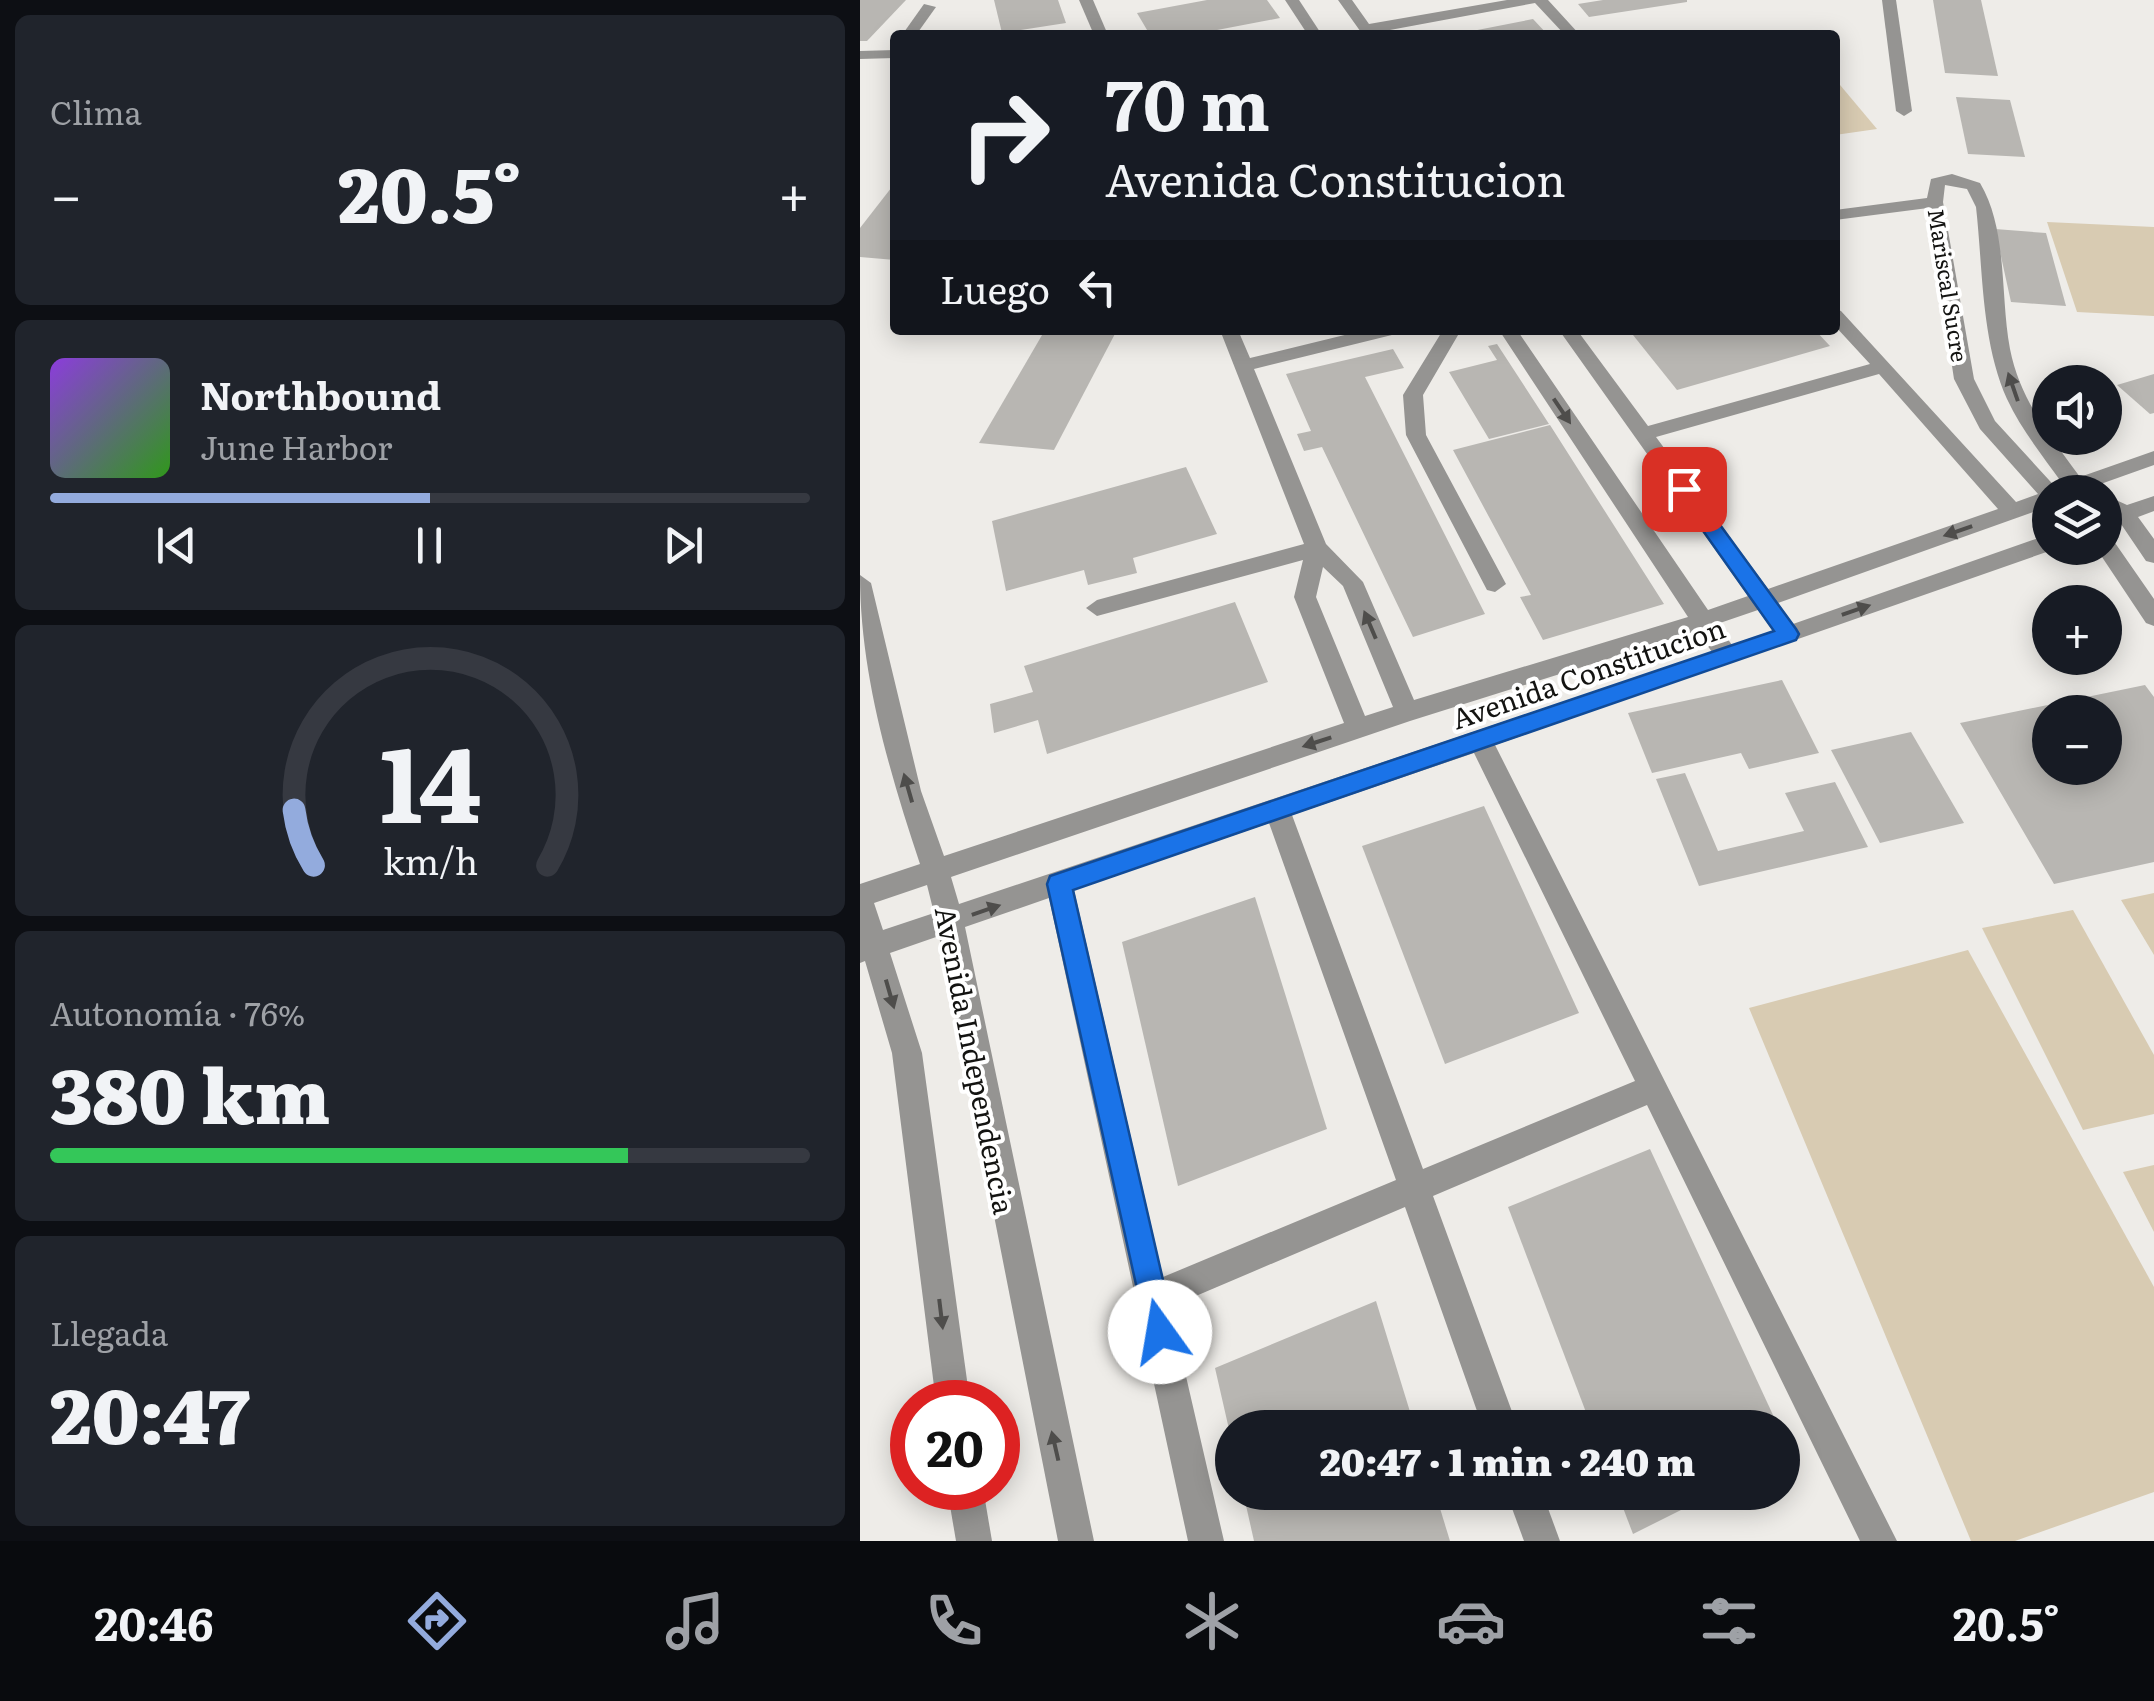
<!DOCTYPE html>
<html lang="es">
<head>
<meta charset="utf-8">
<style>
	body { margin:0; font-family:Literata,serif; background:#20242c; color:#f1f3f6; height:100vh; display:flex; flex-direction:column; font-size:38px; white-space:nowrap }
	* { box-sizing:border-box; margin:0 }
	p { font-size:32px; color:#9ea1a6 }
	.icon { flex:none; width:55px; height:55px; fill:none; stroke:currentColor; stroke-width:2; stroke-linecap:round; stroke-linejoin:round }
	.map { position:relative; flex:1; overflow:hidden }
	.side { display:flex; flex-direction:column; gap:15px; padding:15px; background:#0d0f14; width:860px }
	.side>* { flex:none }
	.guide { position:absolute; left:30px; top:30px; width:950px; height:305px; border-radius:10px; box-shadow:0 5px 25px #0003; background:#171b24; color:#f1f3f6; overflow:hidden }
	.fabs { position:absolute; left:1172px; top:365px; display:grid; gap:20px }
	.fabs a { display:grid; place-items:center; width:90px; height:90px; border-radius:50%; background:#171b24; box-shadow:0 5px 25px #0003; font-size:50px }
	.speed { position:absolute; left:30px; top:1380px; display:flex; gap:20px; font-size:50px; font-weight:700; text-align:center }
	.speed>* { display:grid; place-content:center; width:130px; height:130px; border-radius:50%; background:#171b24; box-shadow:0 5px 25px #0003; line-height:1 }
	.speed .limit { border:15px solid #d22; background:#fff; color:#111 }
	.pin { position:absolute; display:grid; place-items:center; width:85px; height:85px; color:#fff; margin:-42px; border-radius:20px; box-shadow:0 5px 15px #0006 }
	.me { position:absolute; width:110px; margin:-55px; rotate:347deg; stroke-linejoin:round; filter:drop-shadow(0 0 8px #0008) }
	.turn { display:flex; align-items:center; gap:35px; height:210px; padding:0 50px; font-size:45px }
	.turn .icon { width:130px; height:130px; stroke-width:2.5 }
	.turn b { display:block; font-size:70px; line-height:85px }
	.then { display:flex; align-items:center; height:95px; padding:0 50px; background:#0003; gap:20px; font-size:38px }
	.big { font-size:75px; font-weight:800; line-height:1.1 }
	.side .tile { flex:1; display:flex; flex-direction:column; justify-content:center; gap:15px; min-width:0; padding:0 35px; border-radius:15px; background:#20242c }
	.side .dial { align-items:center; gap:0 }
	.dial svg { height:260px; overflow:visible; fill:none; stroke:#363941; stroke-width:7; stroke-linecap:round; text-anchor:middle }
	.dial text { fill:#f1f3f6; stroke:none }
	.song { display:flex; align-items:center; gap:30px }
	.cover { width:120px; height:120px; border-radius:15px; background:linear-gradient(135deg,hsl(270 70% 55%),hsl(110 70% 35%)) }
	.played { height:10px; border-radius:5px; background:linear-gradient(90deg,#93abdd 50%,#363941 50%) }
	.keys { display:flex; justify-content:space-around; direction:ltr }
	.heat { display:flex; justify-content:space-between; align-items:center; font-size:55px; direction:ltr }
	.charge { height:15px; border-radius:8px; background:linear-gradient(90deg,#34c759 76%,#363941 0) }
	.trip { position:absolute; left:355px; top:1410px; width:585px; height:100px; border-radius:50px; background:#171b24; box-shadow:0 5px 25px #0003; font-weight:800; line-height:100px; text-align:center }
	.dock { display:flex; height:160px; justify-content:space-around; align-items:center; background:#090b0e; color:#9ea1a6 }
	.dock .icon { width:70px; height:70px }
	.dock .active { color:#93abdd }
	.dock b { font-size:45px; color:#f1f3f6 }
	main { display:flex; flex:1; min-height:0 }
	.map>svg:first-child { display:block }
	.green { fill:#d8cbb2 }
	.building { fill:#b8b6b2; fill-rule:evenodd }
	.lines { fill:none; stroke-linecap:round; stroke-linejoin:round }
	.minor { fill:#959492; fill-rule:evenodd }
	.oneway { fill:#4e4d4b }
	.route { fill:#1a73e8; stroke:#114b97; stroke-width:2.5 }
	.labels { text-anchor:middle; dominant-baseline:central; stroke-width:8; stroke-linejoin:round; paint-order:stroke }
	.far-street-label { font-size:22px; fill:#131311; stroke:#fff }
	.street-label { font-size:28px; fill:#131311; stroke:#fff }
</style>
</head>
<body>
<main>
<section class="side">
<div class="tile"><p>Clima</p>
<div class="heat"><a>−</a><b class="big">20.5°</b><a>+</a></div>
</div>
<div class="tile">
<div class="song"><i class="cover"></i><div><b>Northbound</b><p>June Harbor</p></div></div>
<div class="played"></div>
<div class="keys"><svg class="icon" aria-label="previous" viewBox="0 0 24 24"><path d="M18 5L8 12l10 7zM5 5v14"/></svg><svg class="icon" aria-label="pause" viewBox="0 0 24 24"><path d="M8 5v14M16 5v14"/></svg><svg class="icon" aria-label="next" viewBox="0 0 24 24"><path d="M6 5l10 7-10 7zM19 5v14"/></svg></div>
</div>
<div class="tile dial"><svg viewBox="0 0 100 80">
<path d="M14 69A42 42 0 1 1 86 69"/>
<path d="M14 69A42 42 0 0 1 8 52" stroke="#93abdd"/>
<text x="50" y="56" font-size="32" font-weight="700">14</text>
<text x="50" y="72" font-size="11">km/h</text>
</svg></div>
<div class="tile"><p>Autonomía · 76%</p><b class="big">380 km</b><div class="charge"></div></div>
<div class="tile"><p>Llegada</p><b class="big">20:47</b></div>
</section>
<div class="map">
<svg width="1294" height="1541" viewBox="0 0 1294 1541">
	<rect width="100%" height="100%" fill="#eeece8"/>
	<g class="green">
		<polygon points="975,79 1017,129 975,135"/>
		<polygon points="1187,222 1294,227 1294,316 1217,312"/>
		<polygon points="1294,893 1294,955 1261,900"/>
		<polygon points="1213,910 1294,1055 1294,1114 1223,1130 1122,928"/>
		<polygon points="1108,950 1294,1287 1294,1492 1155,1541 1111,1541 889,1008"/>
		<polygon points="1294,1165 1294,1232 1263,1172"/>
	</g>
	<g class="building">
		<polygon points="0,0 46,0 7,41 0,41"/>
		<polygon points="134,0 198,0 206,23 142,33"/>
		<polygon points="347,0 407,0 420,18 331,35 290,35 277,13"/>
		<polygon points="743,0 827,0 827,2 729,17 718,4"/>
		<polygon points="1073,0 1121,0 1138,76 1085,73"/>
		<polygon points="673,19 688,35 603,35 602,33"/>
		<polygon points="1096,97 1150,100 1165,157 1108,154"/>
		<polygon points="35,183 35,260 0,257 0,228"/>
		<polygon points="1135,229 1186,233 1206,306 1151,302"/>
		<polygon points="185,330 257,330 194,450 119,443"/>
		<polygon points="769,330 955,330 970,346 817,390"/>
		<polygon points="637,344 689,424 629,439 589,372 637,360 628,346"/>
		<polygon points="533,349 544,368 505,377 625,614 553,637 462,447 444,451 437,434 451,431 426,374"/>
		<polygon points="1294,374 1294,413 1290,414 1257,385"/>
		<polygon points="690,425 804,604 683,640 660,597 671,595 593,450"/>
		<polygon points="326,467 357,534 273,558 277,573 228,585 224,570 146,591 132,521"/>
		<polygon points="375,602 408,682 187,754 178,720 134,733 130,704 173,692 164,666"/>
		<polygon points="922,680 959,753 889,769 881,753 792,773 768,713"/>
		<path d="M1285 685 1294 697V862L1194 884 1100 723ZM1190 712H1245V768H1190Z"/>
		<polygon points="1051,732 1104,823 1020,843 971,750"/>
		<polygon points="825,773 858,851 944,831 925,793 975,782 1008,847 839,886 796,779"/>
		<polygon points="624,806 719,1013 585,1064 502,846"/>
		<polygon points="395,897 467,1129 318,1186 262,942"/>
		<polygon points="790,1149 919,1428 732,1428 648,1207"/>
		<polygon points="516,1301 555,1428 372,1428 371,1438 355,1368"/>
		<polygon points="383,1492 575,1492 590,1541 394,1541"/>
		<polygon points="757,1492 857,1492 773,1534"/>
	</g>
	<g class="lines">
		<g class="minor">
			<polygon points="219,0 233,0 248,35 234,35"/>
			<polygon points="425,0 439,0 462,35 448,35"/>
			<polygon points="478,0 492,0 509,24 647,0 688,0 720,35 705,35 675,3 503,35"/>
			<polygon points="1022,0 1036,0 1052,111 1044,116 1036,111"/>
			<polygon points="64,4 76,7 56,35 42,35"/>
			<polygon points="35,50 35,58 0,59 0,51"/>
			<path d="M1092 174 1120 183C1148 230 1140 296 1150 349 1160 400 1190 436 1220 477L1294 451V465L1235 486 1239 492H1201L1199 488 1202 483C1182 455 1161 429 1147 399 1121 341 1123 269 1116 207L1107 189 1085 185 1083 202 1114 379 1135 421 1200 492H1190V506L918 603 933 624 1190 534V548H1198L635 745 1037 1541H1000L787 1105 573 1196 658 1428H623L545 1207 310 1307 364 1541H328L189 898 105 927 234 1541H198L79 936 30 953 62 1053 110 1402H76L32 1053 5 961 0 963V884L60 864C29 771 0 673 0 575L11 583 61 791 84 856 484 723 434 597 443 560 237 616 226 608 237 600 444 544 360 330H378L390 358 505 330H538L536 334 394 369 466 544 503 582 554 700 828 617 639 330H657L848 610 888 596 699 330H717L788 426 1010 364 975 326V309L981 311 1156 502 1178 494 1120 429 1094 379 1068 208 975 220V210L1067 198 1071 179ZM1019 374 1138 509 908 589 796 437ZM463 567 483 586 533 707 505 716 456 597ZM898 610 913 631 872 645 857 624ZM837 631 852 652 99 904 91 877 550 721ZM614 753 775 1081 563 1169 432 815ZM409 823 536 1180 303 1277 214 890ZM67 885 74 913 23 930 14 903Z"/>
			<polygon points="583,330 601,330 563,395 566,435 646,584 635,592 627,590 546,435 543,395"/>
			<polygon points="1245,495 1267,505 1294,496 1294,511 1278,517 1294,539 1294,563 1286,561 1261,524 1245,526"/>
			<polygon points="1245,537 1253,540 1294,599 1294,626 1286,623 1236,548 1245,548"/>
			<polygon points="87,1488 123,1488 132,1541 96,1541"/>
			<polygon points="646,1492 682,1492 700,1541 664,1541"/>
		</g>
	</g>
	<defs><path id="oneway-solid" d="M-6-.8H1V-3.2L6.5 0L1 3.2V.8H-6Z" transform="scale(2.5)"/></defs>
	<g class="oneway">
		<use href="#oneway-solid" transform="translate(1153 387) rotate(-109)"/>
		<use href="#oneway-solid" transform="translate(702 411) rotate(56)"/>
		<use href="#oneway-solid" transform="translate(1098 531) rotate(161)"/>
		<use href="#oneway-solid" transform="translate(996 610) rotate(-19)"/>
		<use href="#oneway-solid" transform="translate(510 625) rotate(-113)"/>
		<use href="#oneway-solid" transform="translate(457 742) rotate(162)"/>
		<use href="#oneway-solid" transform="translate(48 788) rotate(-106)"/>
		<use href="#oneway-solid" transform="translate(126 910) rotate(-19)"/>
		<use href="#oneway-solid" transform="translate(30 994) rotate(74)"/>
		<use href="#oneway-solid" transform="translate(81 1314) rotate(83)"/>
		<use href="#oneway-solid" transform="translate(195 1446) rotate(-103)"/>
	</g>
	<polygon class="route" points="824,483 831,485 936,629 939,634 936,640 213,890 315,1332 311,1343 300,1348 289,1343 187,884 190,876 914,631 817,494 815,489"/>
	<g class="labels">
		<g class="far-street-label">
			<text transform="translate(1089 285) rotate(81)">Mariscal Sucre</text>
		</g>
		<g class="street-label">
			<text transform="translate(728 672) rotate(-19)">Avenida Constitucion</text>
			<text transform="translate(116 1060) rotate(79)">Avenida Independencia</text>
		</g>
	</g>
</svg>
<div class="fabs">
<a><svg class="icon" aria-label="sound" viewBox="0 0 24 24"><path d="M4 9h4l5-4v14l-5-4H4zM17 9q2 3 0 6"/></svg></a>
<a><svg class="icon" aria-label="layers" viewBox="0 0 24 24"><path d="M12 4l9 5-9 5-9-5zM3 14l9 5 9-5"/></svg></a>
<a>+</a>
<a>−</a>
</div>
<div class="speed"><div class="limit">20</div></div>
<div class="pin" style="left:824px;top:489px;background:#d93025"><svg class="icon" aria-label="arrive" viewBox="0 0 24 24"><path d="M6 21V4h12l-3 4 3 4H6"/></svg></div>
<svg class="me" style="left:300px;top:1332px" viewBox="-20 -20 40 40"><circle r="19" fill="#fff"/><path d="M0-13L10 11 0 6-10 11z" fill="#1a73e8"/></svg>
<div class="trip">20:47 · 1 min · 240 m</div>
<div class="guide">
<div class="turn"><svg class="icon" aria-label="right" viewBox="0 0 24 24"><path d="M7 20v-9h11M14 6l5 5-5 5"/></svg><div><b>70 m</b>Avenida Constitucion</div></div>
<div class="then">Luego<svg class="icon" aria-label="left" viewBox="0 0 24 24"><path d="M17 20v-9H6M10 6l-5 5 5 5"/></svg></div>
</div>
</div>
</main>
<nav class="dock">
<b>20:46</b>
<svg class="icon active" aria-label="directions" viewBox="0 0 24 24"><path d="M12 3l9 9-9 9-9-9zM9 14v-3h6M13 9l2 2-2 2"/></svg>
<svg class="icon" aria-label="music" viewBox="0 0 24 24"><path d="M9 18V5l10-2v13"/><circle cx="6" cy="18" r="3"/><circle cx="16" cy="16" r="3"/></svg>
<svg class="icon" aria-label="phone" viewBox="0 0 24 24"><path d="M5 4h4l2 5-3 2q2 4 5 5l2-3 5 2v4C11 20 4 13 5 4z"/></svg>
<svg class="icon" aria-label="climate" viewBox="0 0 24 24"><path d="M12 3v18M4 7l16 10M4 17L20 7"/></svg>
<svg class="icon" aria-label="car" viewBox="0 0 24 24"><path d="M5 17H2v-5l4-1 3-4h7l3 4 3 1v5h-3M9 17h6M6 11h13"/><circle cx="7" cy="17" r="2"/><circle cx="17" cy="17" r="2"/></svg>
<svg class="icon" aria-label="filters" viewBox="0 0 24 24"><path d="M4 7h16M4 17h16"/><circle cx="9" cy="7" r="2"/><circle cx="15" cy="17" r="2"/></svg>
<b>20.5°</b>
</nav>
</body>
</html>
